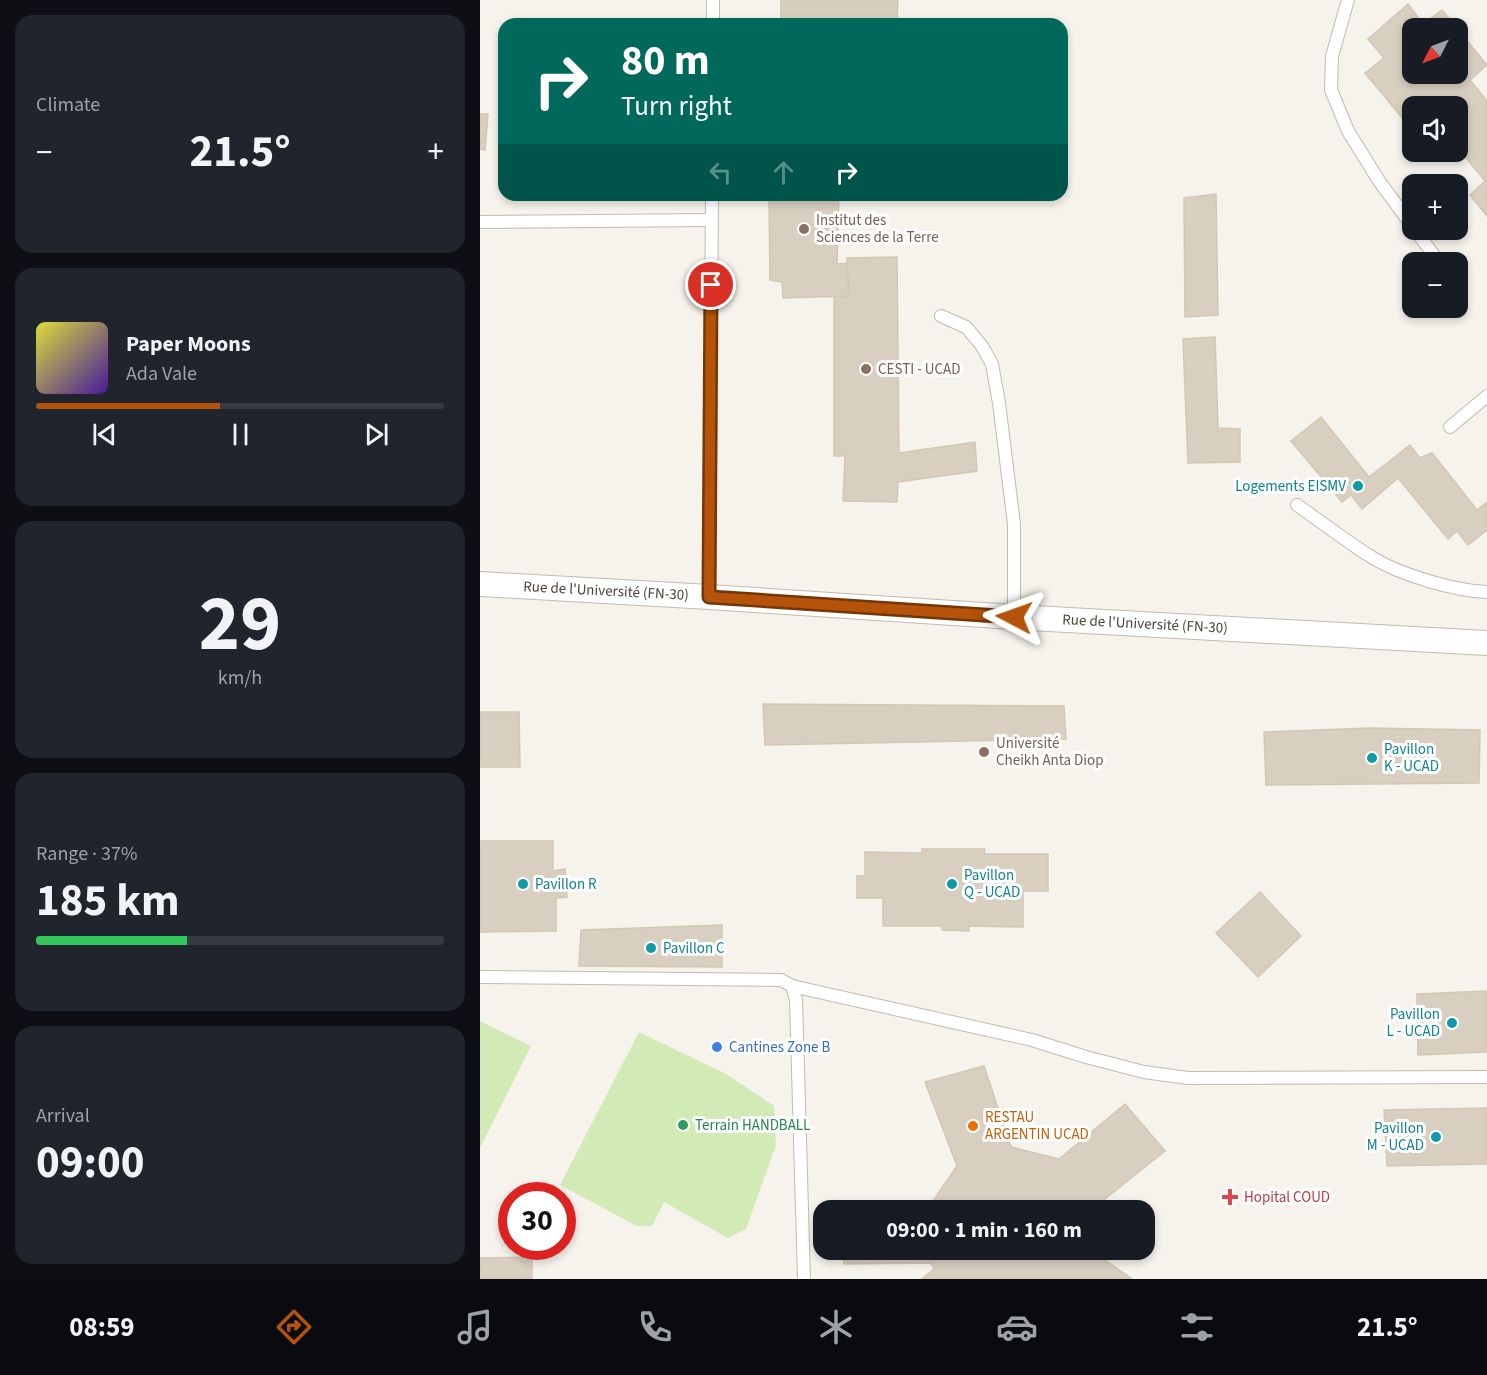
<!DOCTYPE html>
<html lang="en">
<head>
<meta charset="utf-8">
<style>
	body { margin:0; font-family:"Source Sans 3",sans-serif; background:#20242c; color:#f1f3f6; height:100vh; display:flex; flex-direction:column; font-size:22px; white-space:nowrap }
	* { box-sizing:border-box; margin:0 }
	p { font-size:20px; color:#9ea1a6 }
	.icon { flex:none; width:33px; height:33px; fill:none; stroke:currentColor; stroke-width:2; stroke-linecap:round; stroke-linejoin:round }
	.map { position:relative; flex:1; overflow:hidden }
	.sheet { display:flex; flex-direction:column; gap:15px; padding:15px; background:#0d0f14; width:480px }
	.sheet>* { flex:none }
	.top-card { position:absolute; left:18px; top:18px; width:570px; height:183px; border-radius:18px; box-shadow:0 3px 9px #0003; background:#00695c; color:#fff; overflow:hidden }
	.needle { width:39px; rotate:228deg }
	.fabs { position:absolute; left:922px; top:18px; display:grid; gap:12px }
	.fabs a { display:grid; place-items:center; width:66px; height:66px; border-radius:12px; background:#171b24; box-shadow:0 3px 9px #0003; font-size:30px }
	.speed { position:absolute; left:18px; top:1182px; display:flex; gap:12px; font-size:30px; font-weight:700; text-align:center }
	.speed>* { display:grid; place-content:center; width:78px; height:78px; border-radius:50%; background:#171b24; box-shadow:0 3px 9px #0003; line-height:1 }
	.speed .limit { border:9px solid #d22; background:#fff; color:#111 }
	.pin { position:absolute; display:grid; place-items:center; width:51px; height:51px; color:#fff; margin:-26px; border:3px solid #fff; border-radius:50%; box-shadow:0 2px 6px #0007 }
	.me { position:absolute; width:66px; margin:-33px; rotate:274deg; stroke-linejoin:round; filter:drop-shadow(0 0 4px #0008) }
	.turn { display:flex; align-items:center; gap:21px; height:126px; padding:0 24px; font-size:27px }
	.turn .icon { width:78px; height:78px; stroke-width:2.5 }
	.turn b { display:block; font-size:42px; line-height:51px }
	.lanes { display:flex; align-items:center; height:57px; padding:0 24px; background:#0003; justify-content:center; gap:30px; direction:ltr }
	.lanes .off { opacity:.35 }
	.big { font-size:45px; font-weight:700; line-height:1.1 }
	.sheet .tile { flex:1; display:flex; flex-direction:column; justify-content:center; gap:9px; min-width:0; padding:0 21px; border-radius:18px; background:#20242c }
	.sheet .dial { align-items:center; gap:0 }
	.dial b { font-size:78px; line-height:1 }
	.song { display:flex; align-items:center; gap:18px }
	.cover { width:72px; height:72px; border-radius:9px; background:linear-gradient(135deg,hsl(60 70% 55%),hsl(260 70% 35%)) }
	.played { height:6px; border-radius:3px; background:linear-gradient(90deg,#b45309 45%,#363941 45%) }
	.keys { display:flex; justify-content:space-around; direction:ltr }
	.heat { display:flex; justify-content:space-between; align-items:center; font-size:33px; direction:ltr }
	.charge { height:9px; border-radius:4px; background:linear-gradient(90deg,#34c759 37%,#363941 0) }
	.trip { position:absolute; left:333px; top:1200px; width:342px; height:60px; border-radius:18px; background:#171b24; box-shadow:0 3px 9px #0003; font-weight:700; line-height:60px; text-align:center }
	.menu { display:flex; height:96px; justify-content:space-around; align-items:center; background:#090b0e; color:#9ea1a6 }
	.menu .icon { width:42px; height:42px }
	.menu .active { color:#b45309 }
	.menu b { font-size:27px; color:#f1f3f6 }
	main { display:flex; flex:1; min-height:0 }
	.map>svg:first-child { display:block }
	.green { fill:#d2eab5 }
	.building { fill:#d8cfc1; stroke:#d3c7b4; stroke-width:1.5 }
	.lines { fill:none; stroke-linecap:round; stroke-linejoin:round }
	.service-casing { stroke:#c2bbae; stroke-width:14 }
	.minor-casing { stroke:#c2bbae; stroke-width:26 }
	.service { stroke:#fff; stroke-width:12 }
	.minor { stroke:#fff; stroke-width:24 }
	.route-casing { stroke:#753606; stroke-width:15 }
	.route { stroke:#b45309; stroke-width:10 }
	.education-dot { fill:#8d6e63; stroke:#fff; stroke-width:2 }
	.culture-dot { fill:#0f9aa8; stroke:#fff; stroke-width:2 }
	.shop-dot { fill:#3f7fe0; stroke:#fff; stroke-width:2 }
	.leisure-dot { fill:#2e9e5b; stroke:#fff; stroke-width:2 }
	.food-dot { fill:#e8710a; stroke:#fff; stroke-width:2 }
	.health-dot { fill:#e0444e; stroke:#fff; stroke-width:2 }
	.labels { text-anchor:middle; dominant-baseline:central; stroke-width:6; stroke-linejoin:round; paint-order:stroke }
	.education-label { font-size:15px; fill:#785e54; stroke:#fff; text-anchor:start }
	.culture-label { font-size:15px; fill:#0d838f; stroke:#fff; text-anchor:start }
	.street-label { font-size:15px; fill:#4b4439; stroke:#fff }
	.shop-label { font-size:15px; fill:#366cbe; stroke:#fff; text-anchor:start }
	.food-label { font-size:15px; fill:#c56008; stroke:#fff; text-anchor:start }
	.leisure-label { font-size:15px; fill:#27864d; stroke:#fff; text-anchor:start }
	.health-label { font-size:15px; fill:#be3a42; stroke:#fff; text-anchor:start }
</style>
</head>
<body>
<main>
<section class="sheet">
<div class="tile"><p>Climate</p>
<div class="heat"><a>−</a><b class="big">21.5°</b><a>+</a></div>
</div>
<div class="tile">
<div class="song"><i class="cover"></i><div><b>Paper Moons</b><p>Ada Vale</p></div></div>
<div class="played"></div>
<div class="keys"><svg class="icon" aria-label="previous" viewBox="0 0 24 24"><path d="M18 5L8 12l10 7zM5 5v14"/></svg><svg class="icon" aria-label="pause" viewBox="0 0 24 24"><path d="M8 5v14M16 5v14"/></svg><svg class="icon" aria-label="next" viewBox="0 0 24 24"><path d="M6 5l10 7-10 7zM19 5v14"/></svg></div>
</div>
<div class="tile dial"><b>29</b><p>km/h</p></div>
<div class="tile"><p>Range · 37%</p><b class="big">185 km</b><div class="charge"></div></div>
<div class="tile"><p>Arrival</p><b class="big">09:00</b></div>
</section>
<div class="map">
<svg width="1007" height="1279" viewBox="0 0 1007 1279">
	<rect width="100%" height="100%" fill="#f6f3ec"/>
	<g class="green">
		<polygon points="0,1021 51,1046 0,1148"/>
		<polygon points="159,1032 246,1074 294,1106 296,1145 266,1229 248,1238 184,1202 172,1226 157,1226 80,1185"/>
	</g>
	<g class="building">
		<polygon points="301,0 418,0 417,20 364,19 364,24 301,24"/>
		<polygon points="928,4 943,24 962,10 977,28 933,28 933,74 978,74 978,30 1007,65 990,80 1007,101 1007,216 990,195 1005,181 978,148 978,106 933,106 933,131 885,73 904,58 888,39"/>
		<polygon points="0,114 8,114 5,150 0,149"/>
		<polygon points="736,194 738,315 705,317 704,198"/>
		<polygon points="289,195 359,195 357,264 367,263 369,296 303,298 302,282 290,280"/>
		<polygon points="417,257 419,453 495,442 497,471 418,482 417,502 363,501 365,456 354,456 354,297 369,296 367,258"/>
		<polygon points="735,337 738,428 760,429 760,462 708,463 703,339"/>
		<polygon points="841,417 889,477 930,445 940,458 952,453 997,510 1007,502 1007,530 988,545 977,531 968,539 918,478 882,509 871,495 862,502 811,441"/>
		<polygon points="283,704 584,706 586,739 285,745"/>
		<polygon points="0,712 39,712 40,767 0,767"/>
		<polygon points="891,728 1000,730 999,783 786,785 784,732"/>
		<polygon points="0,841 73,841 73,871 85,869 87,897 76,898 76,931 0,932"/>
		<polygon points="442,849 505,849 504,854 568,854 568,891 543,891 543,927 489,926 489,931 462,930 462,926 403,926 403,898 377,898 377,876 385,876 385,852 442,853"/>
		<polygon points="780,892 821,936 778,977 736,933"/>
		<polygon points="242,925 242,967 99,966 101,930"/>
		<polygon points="1007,991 1007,1052 938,1055 937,994"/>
		<polygon points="504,1066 531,1147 579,1159 645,1104 685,1151 615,1207 615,1210 361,1210 360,1205 451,1204 477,1166 445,1082"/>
		<polygon points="1007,1108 1007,1164 907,1166 904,1110"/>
		<polygon points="363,1250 617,1250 618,1255 652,1279 442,1279 454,1269 451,1263 364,1264"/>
		<polygon points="52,1257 52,1279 0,1279 0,1258"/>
	</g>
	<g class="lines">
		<defs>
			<g id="service">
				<polyline points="868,0 852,56 851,90 868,131 899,181 933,227"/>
				<polyline points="233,24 233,0"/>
				<polyline points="0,222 231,220"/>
				<polyline points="935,230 953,254"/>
				<polyline points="461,316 486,327 502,346 512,364 519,403 534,524 534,617"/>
				<polyline points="970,427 1007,396"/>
				<path d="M817 505C843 523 867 542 893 558 921 575 975 591 1007 592"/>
				<polyline points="229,597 232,195"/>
				<polyline points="0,977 301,980 312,986 316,1000 324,1279"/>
				<polyline points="312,986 552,1040 606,1057 664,1072 708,1078 1007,1077"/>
			</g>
			<polyline id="minor" points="0,584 229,597 534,617 1007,643"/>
		</defs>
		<use href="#service" class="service-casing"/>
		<use href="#minor" class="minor-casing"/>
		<use href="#service" class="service"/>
		<use href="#minor" class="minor"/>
	</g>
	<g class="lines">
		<defs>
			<polyline id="route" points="231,285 229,597 534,617"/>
		</defs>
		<use href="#route" class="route-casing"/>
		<use href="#route" class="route"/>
	</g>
	<g class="education-dot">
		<circle cx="324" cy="229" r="6"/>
		<circle cx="386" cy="369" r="6"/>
		<circle cx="504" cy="752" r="6"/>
	</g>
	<g class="culture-dot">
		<circle cx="878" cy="486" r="6"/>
		<circle cx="892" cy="758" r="6"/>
		<circle cx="43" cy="884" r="6"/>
		<circle cx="472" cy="884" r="6"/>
		<circle cx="171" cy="948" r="6"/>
		<circle cx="972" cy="1023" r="6"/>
		<circle cx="956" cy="1137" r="6"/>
	</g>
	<circle class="shop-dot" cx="237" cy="1047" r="6"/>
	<circle class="leisure-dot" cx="203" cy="1125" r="6"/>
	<circle class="food-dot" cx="493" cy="1126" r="6"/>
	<path class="health-dot" d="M747 1188h6v6h6v6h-6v6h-6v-6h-6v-6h6z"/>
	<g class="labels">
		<g class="education-label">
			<text x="336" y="220">Institut des<tspan x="336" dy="17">Sciences de la Terre</tspan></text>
			<text x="398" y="369">CESTI - UCAD</text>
			<text x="516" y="743">Université<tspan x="516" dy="17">Cheikh Anta Diop</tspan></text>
		</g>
		<g class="culture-label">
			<text x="866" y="486" text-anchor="end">Logements EISMV</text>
			<text x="904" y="749">Pavillon<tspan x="904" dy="17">K - UCAD</tspan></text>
			<text x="484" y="875">Pavillon<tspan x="484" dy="17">Q - UCAD</tspan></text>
			<text x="55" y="884">Pavillon R</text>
			<text x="183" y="948">Pavillon C</text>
			<text x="960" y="1014" text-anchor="end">Pavillon<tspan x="960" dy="17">L - UCAD</tspan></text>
			<text x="944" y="1128" text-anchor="end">Pavillon<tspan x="944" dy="17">M - UCAD</tspan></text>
		</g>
		<g class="street-label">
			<text transform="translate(126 591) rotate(3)">Rue de l'Université (FN-30)</text>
			<text transform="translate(665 624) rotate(3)">Rue de l'Université (FN-30)</text>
		</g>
		<g class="shop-label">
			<text x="249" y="1047">Cantines Zone B</text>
		</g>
		<g class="food-label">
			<text x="505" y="1117">RESTAU<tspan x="505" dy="17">ARGENTIN UCAD</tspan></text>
		</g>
		<g class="leisure-label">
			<text x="215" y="1125">Terrain HANDBALL</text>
		</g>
		<g class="health-label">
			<text x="764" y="1197">Hopital COUD</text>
		</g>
	</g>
</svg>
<div class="fabs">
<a><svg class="needle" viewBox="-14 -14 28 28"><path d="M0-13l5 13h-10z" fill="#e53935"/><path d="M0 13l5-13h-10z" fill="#9ea1a6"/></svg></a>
<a><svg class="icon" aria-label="sound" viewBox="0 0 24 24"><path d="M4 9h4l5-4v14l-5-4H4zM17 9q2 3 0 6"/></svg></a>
<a>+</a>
<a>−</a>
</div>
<div class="speed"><div class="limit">30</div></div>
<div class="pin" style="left:231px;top:285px;background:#d93025"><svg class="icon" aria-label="arrive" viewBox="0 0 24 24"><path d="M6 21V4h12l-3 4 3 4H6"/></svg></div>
<svg class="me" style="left:534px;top:617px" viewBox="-20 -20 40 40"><path d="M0-17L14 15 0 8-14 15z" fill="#b45309" stroke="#fff" stroke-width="4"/></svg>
<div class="trip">09:00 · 1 min · 160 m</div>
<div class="top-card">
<div class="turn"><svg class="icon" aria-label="right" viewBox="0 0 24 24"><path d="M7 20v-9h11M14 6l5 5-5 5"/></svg><div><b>80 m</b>Turn right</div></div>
<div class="lanes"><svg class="icon off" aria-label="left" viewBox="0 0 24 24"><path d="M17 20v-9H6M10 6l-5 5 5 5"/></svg><svg class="icon off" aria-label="ahead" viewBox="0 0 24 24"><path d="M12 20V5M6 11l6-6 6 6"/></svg><svg class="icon" aria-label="right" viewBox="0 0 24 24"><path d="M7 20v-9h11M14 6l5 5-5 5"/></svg></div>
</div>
</div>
</main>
<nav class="menu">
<b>08:59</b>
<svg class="icon active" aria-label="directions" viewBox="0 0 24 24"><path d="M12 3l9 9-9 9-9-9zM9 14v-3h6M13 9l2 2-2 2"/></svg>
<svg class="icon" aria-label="music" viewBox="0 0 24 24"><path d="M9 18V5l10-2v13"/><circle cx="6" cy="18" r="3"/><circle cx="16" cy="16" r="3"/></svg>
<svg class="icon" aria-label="phone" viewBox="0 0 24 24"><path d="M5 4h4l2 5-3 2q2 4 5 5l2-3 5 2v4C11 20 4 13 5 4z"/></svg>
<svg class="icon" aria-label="climate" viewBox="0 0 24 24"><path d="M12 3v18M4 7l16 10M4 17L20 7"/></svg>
<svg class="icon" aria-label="car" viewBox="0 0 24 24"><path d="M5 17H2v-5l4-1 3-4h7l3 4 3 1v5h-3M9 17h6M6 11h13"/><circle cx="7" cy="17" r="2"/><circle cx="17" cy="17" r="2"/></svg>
<svg class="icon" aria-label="filters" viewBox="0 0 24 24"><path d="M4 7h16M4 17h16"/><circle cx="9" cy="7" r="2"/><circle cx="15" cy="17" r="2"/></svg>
<b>21.5°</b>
</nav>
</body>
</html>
